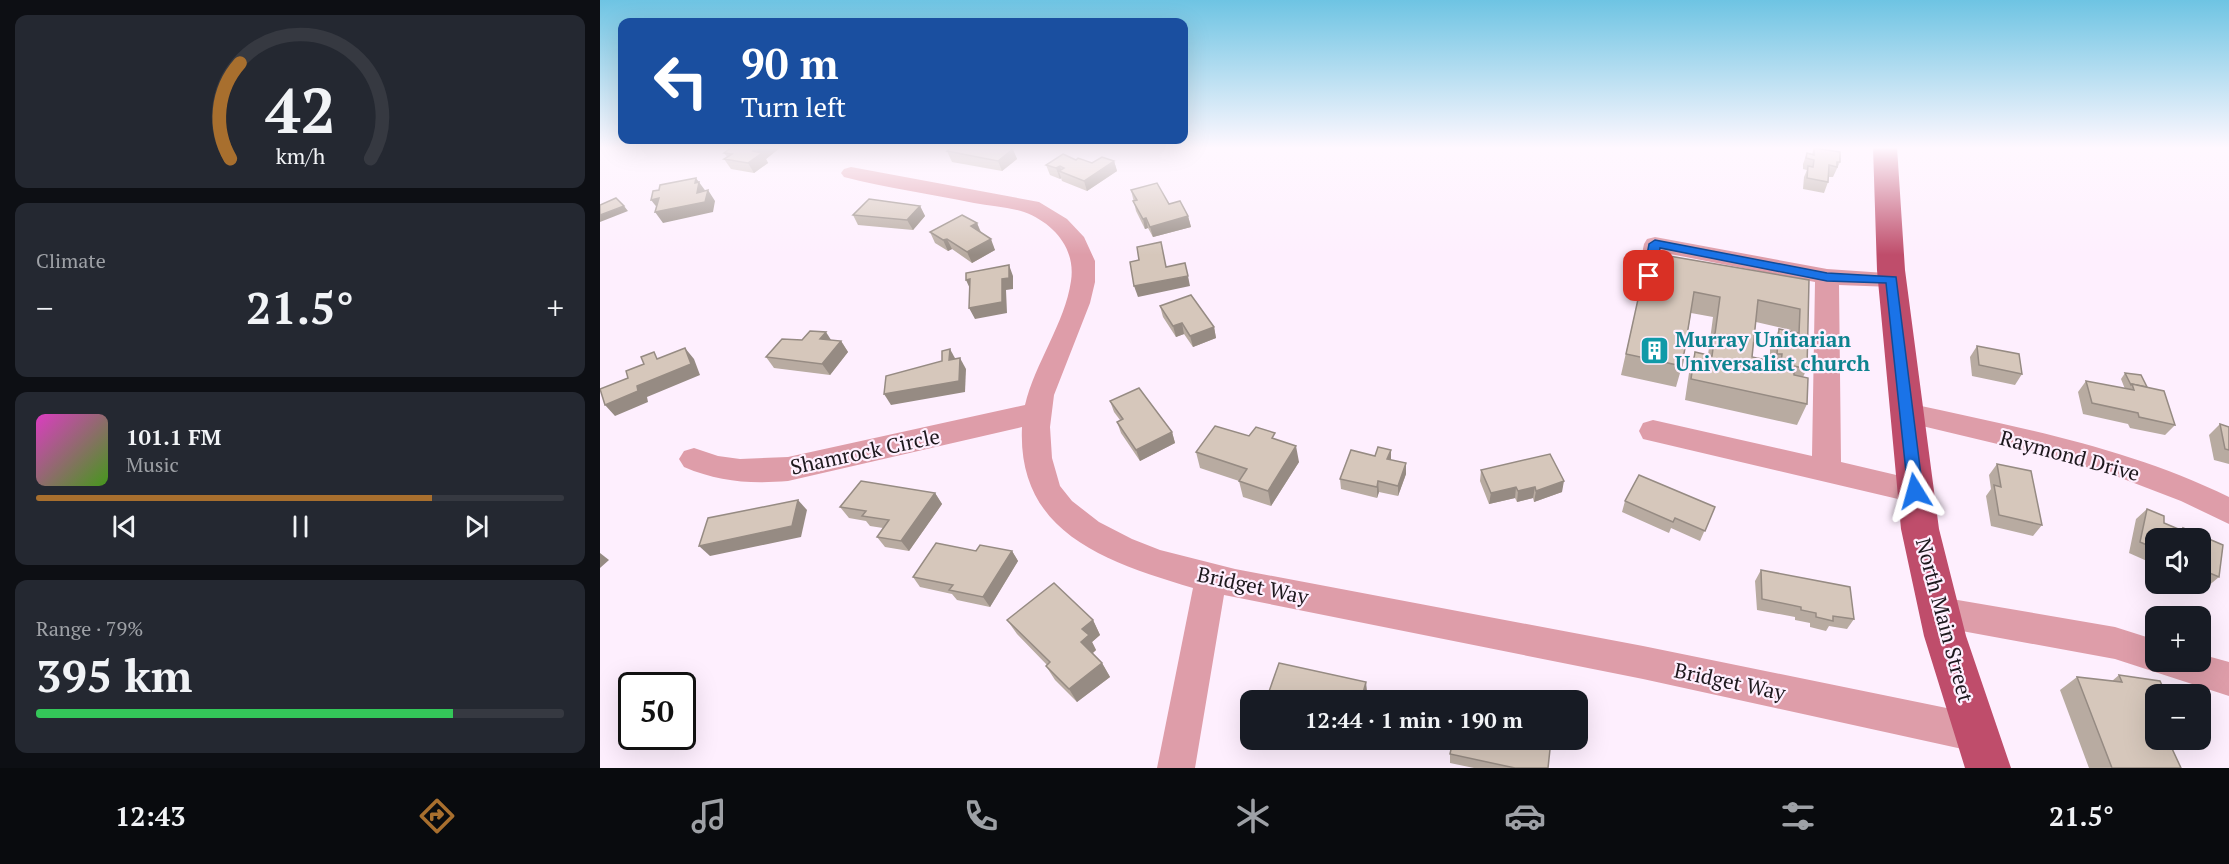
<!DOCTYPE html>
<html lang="en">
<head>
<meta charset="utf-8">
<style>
	body { margin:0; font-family:"PT Serif",serif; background:#242831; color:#f1f3f6; height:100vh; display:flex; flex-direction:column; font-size:22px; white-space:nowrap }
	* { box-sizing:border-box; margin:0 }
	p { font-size:20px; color:#9ea1a6 }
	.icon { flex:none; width:33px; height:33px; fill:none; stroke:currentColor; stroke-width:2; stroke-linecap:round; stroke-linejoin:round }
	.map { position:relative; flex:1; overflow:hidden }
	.sheet { display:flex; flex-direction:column; gap:15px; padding:15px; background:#0d0f14; width:600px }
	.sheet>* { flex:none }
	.banner { position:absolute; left:18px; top:18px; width:570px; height:126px; border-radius:12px; box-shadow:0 6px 24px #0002; background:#1a4fa0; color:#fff; overflow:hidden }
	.fabs { position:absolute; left:1545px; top:528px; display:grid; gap:12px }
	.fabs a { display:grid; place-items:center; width:66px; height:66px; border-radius:12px; background:#171b24; box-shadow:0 6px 24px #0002; font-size:30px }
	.speed { position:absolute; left:18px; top:672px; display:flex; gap:12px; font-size:30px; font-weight:700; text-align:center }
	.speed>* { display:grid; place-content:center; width:78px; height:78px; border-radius:50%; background:#171b24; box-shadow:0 6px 24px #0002; line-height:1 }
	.speed .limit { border:3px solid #111; border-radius:9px; background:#fff; color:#111 }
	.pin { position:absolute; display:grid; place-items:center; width:51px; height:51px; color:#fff; margin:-26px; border-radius:12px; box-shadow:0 3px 9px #0006 }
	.me { position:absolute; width:66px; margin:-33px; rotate:352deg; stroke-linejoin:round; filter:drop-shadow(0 0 4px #0008) }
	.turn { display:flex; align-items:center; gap:21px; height:126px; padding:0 24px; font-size:27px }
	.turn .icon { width:78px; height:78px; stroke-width:2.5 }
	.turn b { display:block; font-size:42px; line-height:51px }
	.big { font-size:45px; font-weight:600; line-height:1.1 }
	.sheet .card { flex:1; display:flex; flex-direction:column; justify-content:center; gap:9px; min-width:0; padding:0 21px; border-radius:12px; background:#242831 }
	.sheet .dial { align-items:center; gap:0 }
	.dial svg { height:156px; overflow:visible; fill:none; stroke:#363941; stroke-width:7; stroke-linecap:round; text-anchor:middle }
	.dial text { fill:#f1f3f6; stroke:none }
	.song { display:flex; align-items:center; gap:18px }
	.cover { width:72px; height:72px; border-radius:9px; background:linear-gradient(135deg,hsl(310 70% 55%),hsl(100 70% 35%)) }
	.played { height:6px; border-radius:3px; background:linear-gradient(90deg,#a86f2e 75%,#363941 75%) }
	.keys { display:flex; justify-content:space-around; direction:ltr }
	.heat { display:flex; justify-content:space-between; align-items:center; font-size:33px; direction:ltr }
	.charge { height:9px; border-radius:4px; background:linear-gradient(90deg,#34c759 79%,#363941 0) }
	.trip { position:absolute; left:640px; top:690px; width:348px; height:60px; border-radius:12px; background:#171b24; box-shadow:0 6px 24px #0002; font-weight:600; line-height:60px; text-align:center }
	.tab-bar { display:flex; height:96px; justify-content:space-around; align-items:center; background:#090b0e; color:#9ea1a6 }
	.tab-bar .icon { width:42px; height:42px }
	.tab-bar .active { color:#a86f2e }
	.tab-bar b { font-size:27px; color:#f1f3f6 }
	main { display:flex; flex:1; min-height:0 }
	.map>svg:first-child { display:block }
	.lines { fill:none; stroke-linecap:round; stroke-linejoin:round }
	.minor { fill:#de9da9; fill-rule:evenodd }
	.major { fill:#bf4d6b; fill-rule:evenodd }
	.wall { fill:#b8aba1; fill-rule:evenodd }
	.shaded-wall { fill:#968b83 }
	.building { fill:#d6c7bb; stroke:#968b83; stroke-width:1.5; fill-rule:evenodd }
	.route { fill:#1a73e8; stroke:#114b97; stroke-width:1.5 }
	.labels { text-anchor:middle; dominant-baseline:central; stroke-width:4.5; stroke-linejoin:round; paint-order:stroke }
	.culture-label { font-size:21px; font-weight:bold; fill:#0d838f; stroke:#feeffe; text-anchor:start }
	.street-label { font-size:21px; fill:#1d181d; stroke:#feeffe }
</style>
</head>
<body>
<main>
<section class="sheet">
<div class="card dial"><svg viewBox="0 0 100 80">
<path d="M14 69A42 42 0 1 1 86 69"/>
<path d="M14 69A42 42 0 0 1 19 20" stroke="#a86f2e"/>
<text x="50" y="56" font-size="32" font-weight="700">42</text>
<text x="50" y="72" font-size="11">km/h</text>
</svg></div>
<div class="card"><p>Climate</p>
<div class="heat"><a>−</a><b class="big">21.5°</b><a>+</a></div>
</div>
<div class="card">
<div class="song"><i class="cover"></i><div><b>101.1 FM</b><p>Music</p></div></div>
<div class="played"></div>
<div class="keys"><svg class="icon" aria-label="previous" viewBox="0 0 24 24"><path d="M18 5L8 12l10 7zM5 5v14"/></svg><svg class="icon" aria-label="pause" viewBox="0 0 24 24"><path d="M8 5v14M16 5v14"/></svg><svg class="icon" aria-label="next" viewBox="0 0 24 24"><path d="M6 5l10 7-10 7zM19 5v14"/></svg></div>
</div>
<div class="card"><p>Range · 79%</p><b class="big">395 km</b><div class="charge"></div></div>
</section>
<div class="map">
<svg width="1629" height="768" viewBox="0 0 1629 768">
	<rect width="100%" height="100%" fill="#feeffe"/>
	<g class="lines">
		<g class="minor">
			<path d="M251 167 439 202 467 219 484 237 495 261V282L490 303 454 395 450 427 452 458 460 486 472 501 499 522 532 539 560 550 635 569 1043 646 1376 714 1389 720 1395 733 1389 746 1376 752 1043 679 624 595 595 768H557L593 588C507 562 417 534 422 427L188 481C150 484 119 482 84 467L79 459 84 451 94 448 118 456 140 459 188 457 425 405C435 363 465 323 471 281 476 249 454 223 424 212 408 207 390 206 374 203 331 194 287 188 244 177L241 173 244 169Z"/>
			<polygon points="1055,237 1227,269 1300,274 1304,279 1300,284 1292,287 1239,285 1241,462 1326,482 1330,491 1326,500 1315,503 1043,439 1039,431 1043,423 1053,420 1212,456 1215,282 1065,253 1058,293 1055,299 1046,301 1037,299 1034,293 1044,244 1047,239"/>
			<path d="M1307 403C1417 427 1527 447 1629 497V524L1581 501 1508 473 1431 452 1297 420 1293 413 1297 406Z"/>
			<polygon points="1340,597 1515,627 1556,640 1556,662 1600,662 1600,654 1629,662 1629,696 1515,659 1340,627 1328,623 1323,612 1328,601"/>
		</g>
		<polygon class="major" points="1273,147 1297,147 1305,270 1339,529 1366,636 1411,768 1365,768 1324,636 1301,529 1277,270"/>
	</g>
	<g class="wall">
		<polygon points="129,147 181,147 166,159 168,163 154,173 131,169 124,159 127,157 124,153 130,149"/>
		<polygon points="412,148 417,159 402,171 352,162 347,151"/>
		<polygon points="1214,148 1240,162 1233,177 1228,177 1228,182 1224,193 1203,189 1204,177 1207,170 1203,169 1203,164 1207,153 1212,154"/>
		<polygon points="476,160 492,163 514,161 517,171 487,191 462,181 461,178 460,179 450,175 446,165"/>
		<polygon points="531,190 569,204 588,216 591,227 553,237 548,228 545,229 536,211"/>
		<polygon points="320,206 325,216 313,230 258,225 253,215"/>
		<polygon points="377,223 381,232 395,250 372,263 352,249 348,251 335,243 330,232"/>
		<path d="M1069 256 1209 280 1207 369 1203 377 1207 404 1197 425 1085 400 1089 373 1095 352 1108 355 1113 317 1091 313 1082 366 1076 387 1021 375 1042 281 1062 285ZM1156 322 1191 330V331L1179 329 1170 349V360L1152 357Z"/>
		<polygon points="560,306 614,327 616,338 593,347 584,334 576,337 563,317"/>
		<polygon points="202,340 241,341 248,352 230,375 174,368 166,357"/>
		<polygon points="1377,346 1422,374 1415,385 1372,376 1370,357"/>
		<polygon points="1525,373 1547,387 1575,425 1565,435 1530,428 1528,424 1483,414 1478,392 1486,381 1525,389 1521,379"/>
		<polygon points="510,401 572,432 575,443 540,461 521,433 517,422 520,420 514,412"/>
		<polygon points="1620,424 1629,427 1629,464 1614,460 1609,435"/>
		<polygon points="649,436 677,440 699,462 671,506 643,497 639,481 600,468 596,452"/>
		<polygon points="791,450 791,460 806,463 806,474 798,496 779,492 777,498 741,489 740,479 775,456"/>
		<polygon points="1397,464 1442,525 1433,536 1391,526 1386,496 1391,489 1389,475"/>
		<polygon points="881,470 962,492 934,502 933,498 917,502 915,498 889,504 880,481"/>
		<polygon points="335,493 342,504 309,551 285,547 277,537 283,528 270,526 266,521 249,518 240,507"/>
		<polygon points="1025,501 1115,507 1100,541 1071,528 1069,533 1022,512"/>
		<polygon points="1547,509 1564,516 1564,523 1581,530 1583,528 1623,545 1619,577 1607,587 1598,584 1600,584 1600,538 1556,538 1556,565 1529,553 1536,519"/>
		<polygon points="376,551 412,551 418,561 390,607 357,600 352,594 320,587 313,577"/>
		<polygon points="1161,570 1254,619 1247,629 1229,626 1226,631 1210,627 1210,623 1195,620 1195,617 1157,610 1155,581"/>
		<polygon points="407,620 493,620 500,635 492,642 496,650 493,653 502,663 510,677 477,702 455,680 446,666 447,665 417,634"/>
		<polygon points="1519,675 1556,740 1581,740 1571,746 1581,768 1489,768 1460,690 1477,677 1512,681"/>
		<polygon points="850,754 948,768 874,768 850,763"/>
	</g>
	<g class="shaded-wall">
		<polygon points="161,147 181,147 166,159 168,163 154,173 148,163 152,151"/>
		<polygon points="403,147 412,147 417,159 402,171 398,161"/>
		<polygon points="514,161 517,171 487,191 484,181"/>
		<polygon points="460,166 462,172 459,171 461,178 460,179 456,168"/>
		<polygon points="96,178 107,193 108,190 115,201 113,212 63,223 55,212 97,193 95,183"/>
		<polygon points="59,198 59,210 51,200"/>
		<polygon points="24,206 28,211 0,222 0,215"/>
		<polygon points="320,206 325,216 313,230 307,220"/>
		<polygon points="588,216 591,227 553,237 550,227"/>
		<polygon points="546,218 548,228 545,229 543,219"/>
		<polygon points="377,223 381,234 371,226"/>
		<polygon points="347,239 352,249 348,251 343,240"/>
		<polygon points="391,239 395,250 372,263 367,252"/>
		<polygon points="409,265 413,276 413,289 406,290 407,313 375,319 369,308 402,279"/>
		<polygon points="588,276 590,286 538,297 534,286"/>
		<polygon points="370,279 371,291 366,280"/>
		<polygon points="582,323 584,334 576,337 573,326"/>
		<polygon points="614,327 616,338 593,347 590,336"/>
		<polygon points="226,332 233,343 220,339"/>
		<polygon points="241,341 248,352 230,375 222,364"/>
		<polygon points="85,348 94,359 100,375 47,397 48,402 15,416 5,405 37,386"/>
		<polygon points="350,349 356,360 349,360"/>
		<polygon points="360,358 366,369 365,392 291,405 284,394"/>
		<polygon points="572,432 575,443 540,461 536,450"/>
		<polygon points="696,446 699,462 671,506 668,491"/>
		<polygon points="791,450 791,461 787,459"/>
		<polygon points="806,463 806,474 798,496 798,486"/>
		<polygon points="778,481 779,492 777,498 777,487"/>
		<polygon points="964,481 962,492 934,502 936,491"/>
		<polygon points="916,487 915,498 889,504 891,493"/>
		<polygon points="935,487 933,498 917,502 918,491"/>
		<polygon points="335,493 342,504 309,551 301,541"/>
		<polygon points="198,500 207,510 201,537 110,556 99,546"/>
		<polygon points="412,551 418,561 390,607 383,597"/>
		<polygon points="0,553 9,560 0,568"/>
		<polygon points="493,620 500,635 492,642 496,650 489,656 481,642 482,629"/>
		<polygon points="502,663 510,677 477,702 469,689"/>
		<polygon points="766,682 767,691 764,700 761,700"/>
	</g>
	<g class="building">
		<polygon points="132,147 161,147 158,150 152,151 162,153 148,163 124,159 132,154 124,153"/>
		<polygon points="352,147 407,147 413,149 398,161 347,151"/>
		<polygon points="1214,148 1240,152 1240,162 1237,162 1237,167 1229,165 1228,182 1207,178 1208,166 1213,167 1214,160 1206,158 1207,153 1214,155"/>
		<polygon points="463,154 476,160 478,158 492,163 502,157 514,161 484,181 459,171 464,168 460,166 456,168 446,165"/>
		<polygon points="96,178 95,183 99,182 97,193 108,190 105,202 55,212 59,198 51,200 53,191 59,190 60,185"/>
		<polygon points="557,183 569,204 580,201 588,216 550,227 546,218 543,219 533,201 537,200 531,190"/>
		<polygon points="16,198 24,206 0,215 0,205"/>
		<polygon points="269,199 320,206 307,220 253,215"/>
		<polygon points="362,215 377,223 371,226 391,239 367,252 347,239 343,240 330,232"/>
		<polygon points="561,242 566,267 585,263 588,276 534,286 530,262 539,260 537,247"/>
		<path d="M1069 256 1209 280 1207 369 1194 366V375L1208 378 1207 404 1091 379 1095 352 1112 356 1120 297 1094 292 1082 366 1026 354 1042 281 1064 285ZM1158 300 1200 309 1199 333 1179 329 1177 354H1182L1181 363 1152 357Z"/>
		<polygon points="409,265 409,278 402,279 402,302 369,308 370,279 366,280 366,273"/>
		<polygon points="591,295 614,327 590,336 582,323 573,326 560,306"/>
		<polygon points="210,331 226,332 220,339 241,341 222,364 166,357 182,339 202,340"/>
		<polygon points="1377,346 1419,354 1422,374 1379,365"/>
		<polygon points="85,348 91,364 37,386 38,391 5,405 0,389 28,378 26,371 44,364 41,357 54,352 57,359"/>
		<polygon points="350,349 349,360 360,358 359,381 284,394 286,376 342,361 342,351"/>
		<polygon points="1525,373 1541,375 1547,387 1532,384 1531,385"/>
		<polygon points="1486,381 1534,390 1532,384 1564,391 1575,425 1539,417 1538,413 1492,403"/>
		<polygon points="539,388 572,432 536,450 517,422 523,419 510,401"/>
		<polygon points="1620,424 1629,427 1629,450 1625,449"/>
		<polygon points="615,426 649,436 656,427 675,433 672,438 696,446 668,491 639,481 647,469 596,452"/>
		<polygon points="778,447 791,450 787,459 806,463 798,486 778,481 777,487 740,479 751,450 775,456"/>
		<polygon points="950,454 964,481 936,491 935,487 918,491 916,487 891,493 881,470"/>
		<polygon points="1397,464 1431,471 1442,525 1399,515 1394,485 1401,487"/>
		<polygon points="1039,475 1115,507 1105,531 1075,518 1073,522 1025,501"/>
		<polygon points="261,481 335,493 301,541 277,537 289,520 262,516 266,511 240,507"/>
		<polygon points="198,500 192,526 99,546 108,518"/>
		<polygon points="1547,509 1564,516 1564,523 1583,531 1583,528 1623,545 1619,577 1600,569 1600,538 1556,538 1556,549 1540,542"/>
		<polygon points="336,543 376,551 380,545 412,551 383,597 349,590 353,585 313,577"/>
		<polygon points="1161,570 1250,587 1254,619 1233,616 1233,621 1216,617 1216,613 1201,610 1201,607 1162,599"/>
		<polygon points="454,583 493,620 482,629 489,635 481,642 502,663 469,689 446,666 450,662 407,620"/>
		<polygon points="679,663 766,682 761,700 666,700"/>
		<polygon points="1519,675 1560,681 1566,694 1556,694 1556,740 1568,740 1581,768 1512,768 1477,677 1522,682"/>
		<polygon points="853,740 951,740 948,768 915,768 850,754"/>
	</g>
	<linearGradient id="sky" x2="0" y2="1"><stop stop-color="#6ec4e3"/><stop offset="0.58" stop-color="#fff8ff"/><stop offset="1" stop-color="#fff8ff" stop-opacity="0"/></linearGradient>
	<rect width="1629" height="255" fill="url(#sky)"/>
	<polygon class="route" points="1055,240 1227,273 1296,277 1323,491 1321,495 1310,495 1308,491 1286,283 1227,281 1060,248 1055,276 1049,280 1043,276 1049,244"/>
	<defs>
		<symbol id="building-square" viewBox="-11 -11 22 22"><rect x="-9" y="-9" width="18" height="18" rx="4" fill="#0f9aa8" stroke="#feeffe"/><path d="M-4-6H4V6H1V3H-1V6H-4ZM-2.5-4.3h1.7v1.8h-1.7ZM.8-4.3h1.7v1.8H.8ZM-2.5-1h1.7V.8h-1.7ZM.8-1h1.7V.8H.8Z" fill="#fff"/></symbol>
	</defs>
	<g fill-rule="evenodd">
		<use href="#building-square" x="1038" y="334" width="33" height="33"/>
	</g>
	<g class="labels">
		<g class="culture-label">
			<text x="1075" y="339">Murray Unitarian<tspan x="1075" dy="24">Universalist church</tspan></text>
		</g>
		<g class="street-label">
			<text transform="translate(265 451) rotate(-12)">Shamrock Circle</text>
			<text transform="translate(1470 455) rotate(15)">Raymond Drive</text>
			<text transform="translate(653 585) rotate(12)">Bridget Way</text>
			<text transform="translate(1345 620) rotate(75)">North Main Street</text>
			<text transform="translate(1130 681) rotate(12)">Bridget Way</text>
		</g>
	</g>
</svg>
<div class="fabs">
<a><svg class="icon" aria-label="sound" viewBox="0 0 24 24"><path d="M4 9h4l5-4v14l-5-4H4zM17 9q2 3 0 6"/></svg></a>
<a>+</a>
<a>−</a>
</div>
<div class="speed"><div class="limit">50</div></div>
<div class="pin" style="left:1049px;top:276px;background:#d93025"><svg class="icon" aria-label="arrive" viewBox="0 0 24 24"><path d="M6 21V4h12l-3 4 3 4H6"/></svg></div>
<svg class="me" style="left:1315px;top:491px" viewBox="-20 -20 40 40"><path d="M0-17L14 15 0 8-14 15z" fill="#1a73e8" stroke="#fff" stroke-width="4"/></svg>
<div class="trip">12:44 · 1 min · 190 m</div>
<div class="banner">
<div class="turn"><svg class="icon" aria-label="left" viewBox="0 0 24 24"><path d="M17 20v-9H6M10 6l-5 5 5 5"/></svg><div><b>90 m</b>Turn left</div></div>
</div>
</div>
</main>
<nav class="tab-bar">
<b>12:43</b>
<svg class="icon active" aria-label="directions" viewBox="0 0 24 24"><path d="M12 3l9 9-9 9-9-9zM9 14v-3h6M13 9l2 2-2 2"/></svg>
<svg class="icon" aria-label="music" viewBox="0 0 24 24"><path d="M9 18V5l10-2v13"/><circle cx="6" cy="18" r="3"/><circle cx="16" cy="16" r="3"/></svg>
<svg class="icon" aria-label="phone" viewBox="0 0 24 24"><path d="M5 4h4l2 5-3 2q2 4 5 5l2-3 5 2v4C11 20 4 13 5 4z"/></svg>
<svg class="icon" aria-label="climate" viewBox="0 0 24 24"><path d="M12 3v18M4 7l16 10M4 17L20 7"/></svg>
<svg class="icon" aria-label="car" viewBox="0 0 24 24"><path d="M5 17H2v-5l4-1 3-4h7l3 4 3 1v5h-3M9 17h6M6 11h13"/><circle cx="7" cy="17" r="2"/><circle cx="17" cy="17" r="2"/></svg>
<svg class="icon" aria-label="filters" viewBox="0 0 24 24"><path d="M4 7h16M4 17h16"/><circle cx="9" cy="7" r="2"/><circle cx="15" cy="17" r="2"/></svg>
<b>21.5°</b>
</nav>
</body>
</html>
